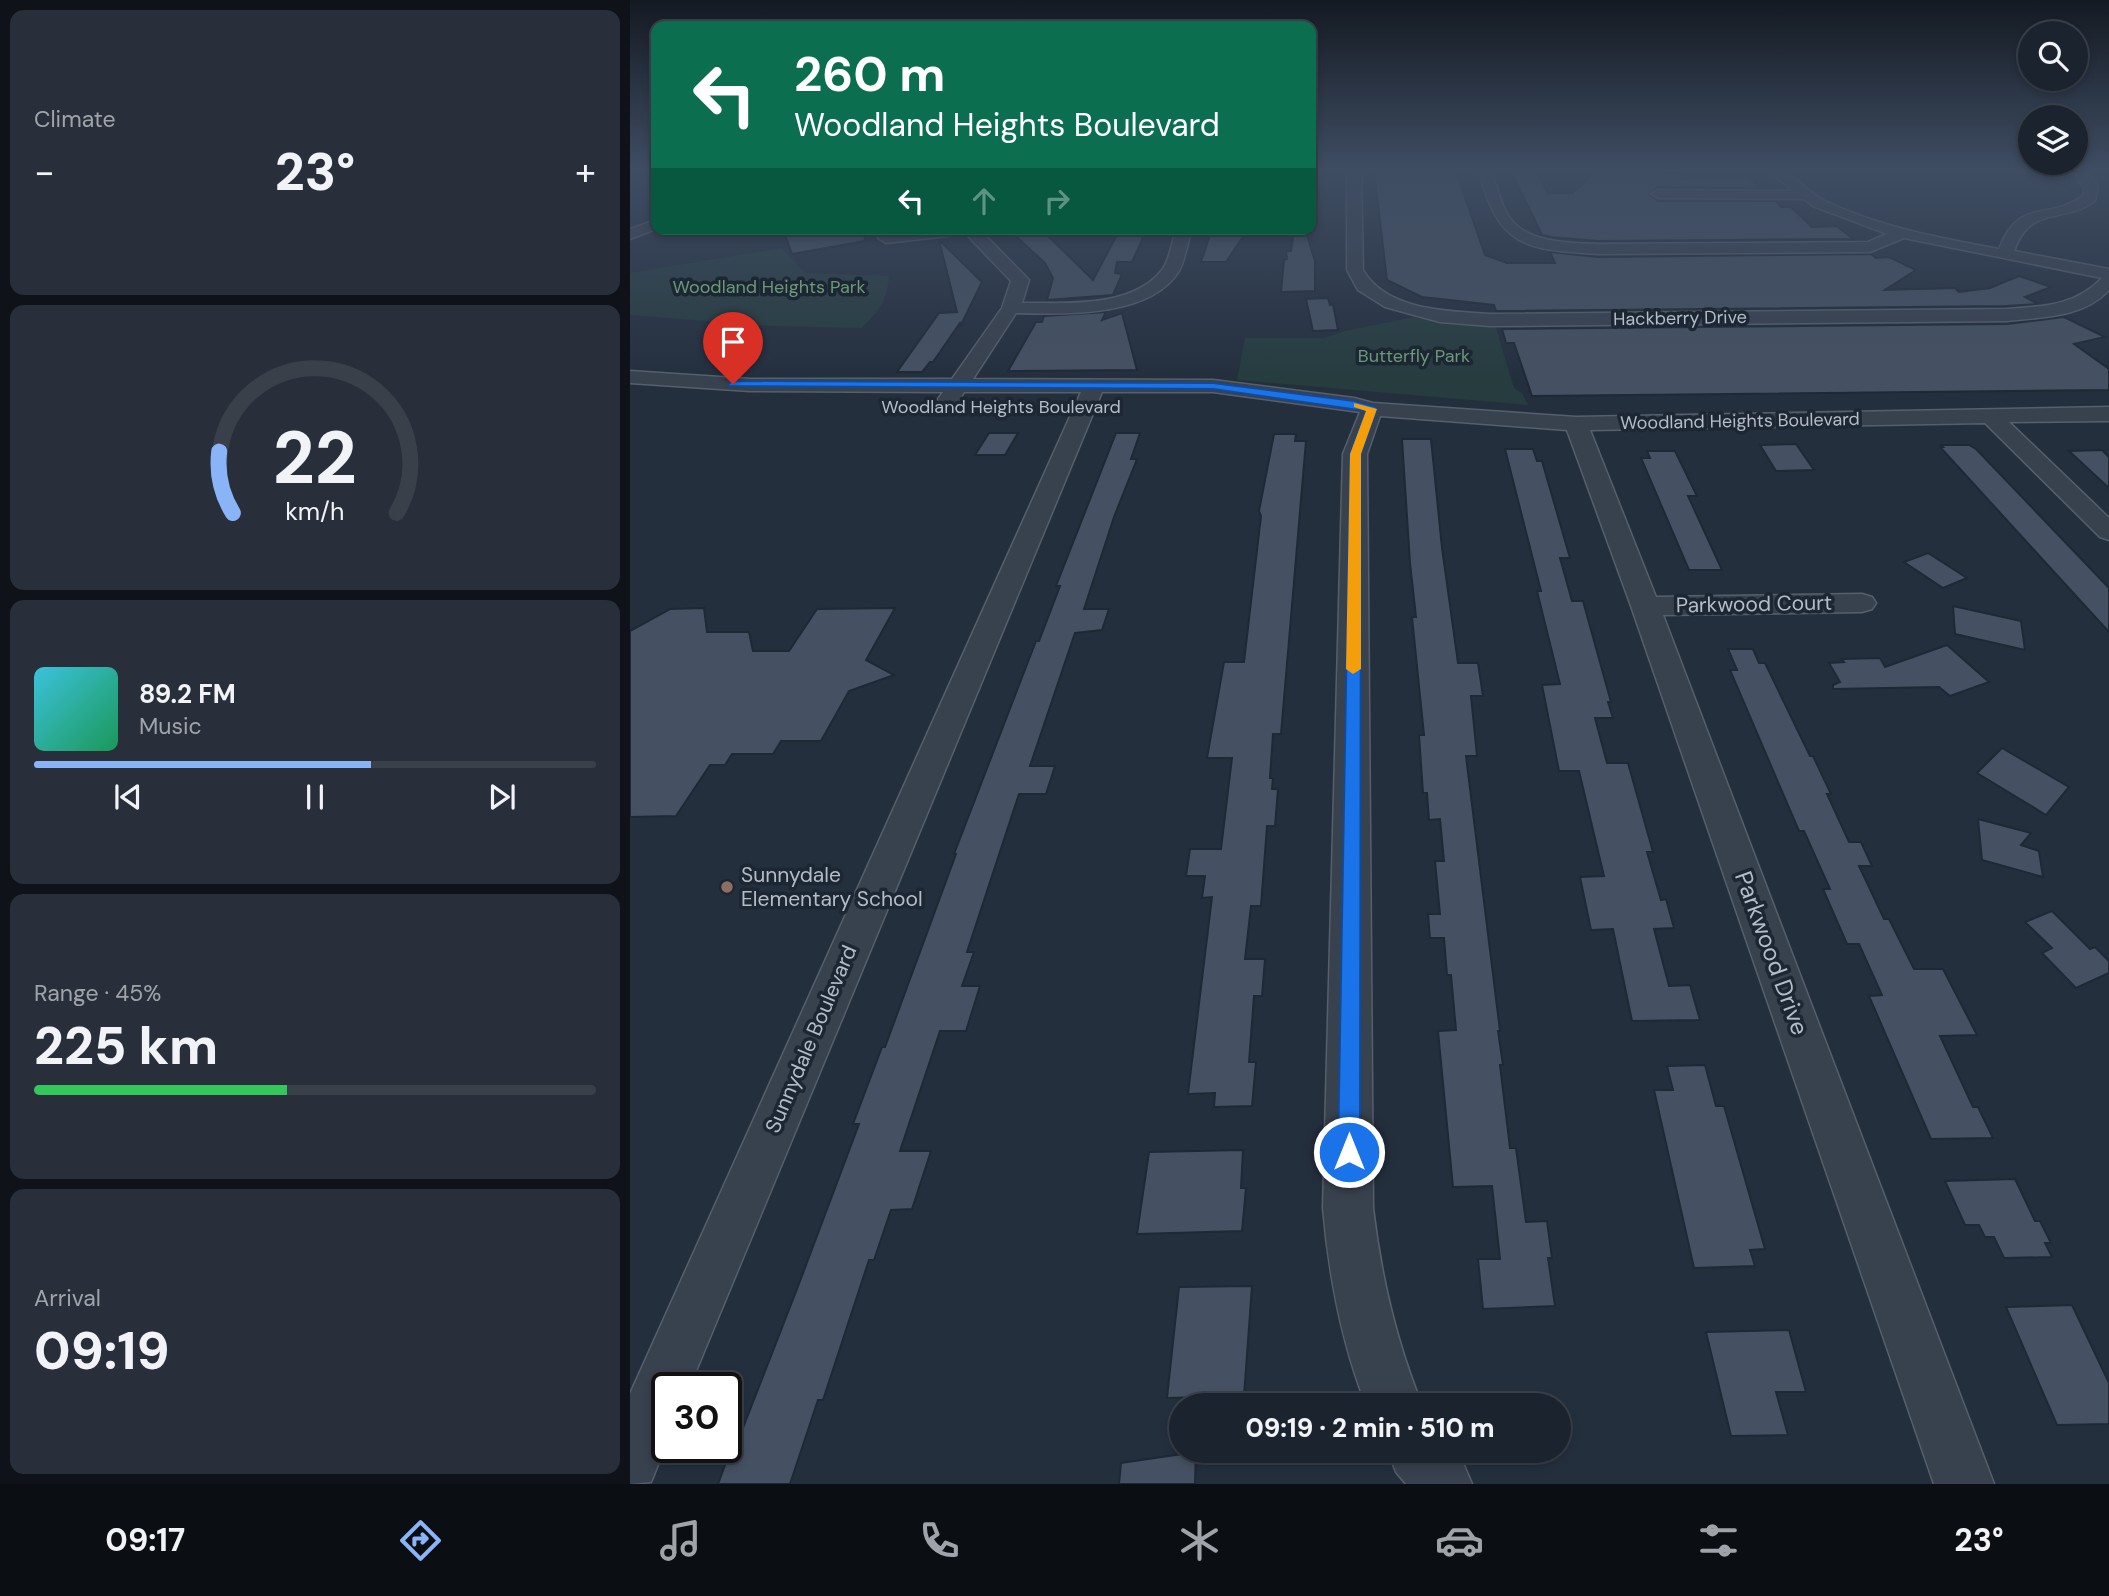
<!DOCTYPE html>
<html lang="en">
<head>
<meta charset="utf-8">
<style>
	body { margin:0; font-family:"DM Sans",sans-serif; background:#282f3a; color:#f1f3f6; height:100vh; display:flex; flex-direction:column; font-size:26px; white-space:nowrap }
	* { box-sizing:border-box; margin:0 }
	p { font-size:23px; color:#a0a4aa }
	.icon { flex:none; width:38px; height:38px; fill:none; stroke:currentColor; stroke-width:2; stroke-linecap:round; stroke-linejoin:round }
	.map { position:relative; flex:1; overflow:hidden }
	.drawer { display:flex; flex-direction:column; gap:10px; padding:10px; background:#0f1319; width:630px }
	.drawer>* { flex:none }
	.banner { position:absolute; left:21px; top:21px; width:665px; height:214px; border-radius:14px; box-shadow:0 4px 10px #0003,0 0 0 2px #39404a; background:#0b6e4f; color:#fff; overflow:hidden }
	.controls { position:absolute; left:1388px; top:21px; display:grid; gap:14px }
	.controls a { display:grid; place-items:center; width:70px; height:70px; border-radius:50%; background:#1b232e; box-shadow:0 4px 10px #0003,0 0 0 2px #39404a; font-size:35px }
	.speed { position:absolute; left:21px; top:1372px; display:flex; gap:14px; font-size:35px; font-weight:700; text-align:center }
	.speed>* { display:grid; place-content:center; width:91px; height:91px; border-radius:50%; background:#1b232e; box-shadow:0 4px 10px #0003,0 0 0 2px #39404a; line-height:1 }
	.speed .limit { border:4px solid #111; border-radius:10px; background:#fff; color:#111 }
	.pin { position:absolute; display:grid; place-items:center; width:60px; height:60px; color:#fff; margin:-72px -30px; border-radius:50% 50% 50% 0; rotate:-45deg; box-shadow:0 0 7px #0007 }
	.pin .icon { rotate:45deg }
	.me { position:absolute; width:77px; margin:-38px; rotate:0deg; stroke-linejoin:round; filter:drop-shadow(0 0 5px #0008) }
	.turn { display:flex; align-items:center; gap:24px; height:147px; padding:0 28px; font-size:32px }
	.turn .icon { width:91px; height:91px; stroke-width:2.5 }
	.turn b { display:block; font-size:49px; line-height:60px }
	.lanes { display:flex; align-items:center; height:66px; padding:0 28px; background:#0003; justify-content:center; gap:35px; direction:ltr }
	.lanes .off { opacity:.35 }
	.big { font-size:52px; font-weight:800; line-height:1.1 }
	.drawer .tile { flex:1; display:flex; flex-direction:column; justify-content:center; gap:10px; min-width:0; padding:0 24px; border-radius:14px; background:#282f3a }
	.drawer .dial { align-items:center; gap:0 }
	.dial svg { height:182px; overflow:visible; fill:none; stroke:#39404a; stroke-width:7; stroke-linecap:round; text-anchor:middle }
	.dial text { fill:#f1f3f6; stroke:none }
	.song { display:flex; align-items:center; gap:21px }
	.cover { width:84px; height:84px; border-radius:10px; background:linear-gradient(135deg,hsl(190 70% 55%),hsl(150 70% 35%)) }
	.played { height:7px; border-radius:4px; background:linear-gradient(90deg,#8ab4f8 60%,#39404a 60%) }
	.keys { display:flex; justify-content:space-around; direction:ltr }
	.heat { display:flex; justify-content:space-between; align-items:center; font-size:38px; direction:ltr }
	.charge { height:10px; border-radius:5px; background:linear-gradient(90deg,#34c759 45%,#39404a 0) }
	.trip { position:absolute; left:539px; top:1393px; width:402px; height:70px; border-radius:35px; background:#1b232e; box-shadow:0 4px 10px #0003,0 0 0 2px #39404a; font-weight:800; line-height:70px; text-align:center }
	.tab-bar { display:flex; height:112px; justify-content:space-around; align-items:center; background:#0b0e12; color:#a0a4aa }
	.tab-bar .icon { width:49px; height:49px }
	.tab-bar .active { color:#8ab4f8 }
	.tab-bar b { font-size:32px; color:#f1f3f6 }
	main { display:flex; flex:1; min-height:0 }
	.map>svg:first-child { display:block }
	.green { fill:#263c3f }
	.building { fill:#455162; stroke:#1f2835; stroke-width:2 }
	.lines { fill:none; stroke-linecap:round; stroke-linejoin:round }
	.minor-casing { stroke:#565f6c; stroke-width:3 }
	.minor { fill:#38414e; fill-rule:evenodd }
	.route { fill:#1a73e8; stroke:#114b97; stroke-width:2 }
	.slow { fill:#f59e0b }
	.education-dot { fill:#8d6e63; stroke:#1d2633; stroke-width:2.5 }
	.labels { text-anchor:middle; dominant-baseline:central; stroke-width:7; stroke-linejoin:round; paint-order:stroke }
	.far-park-label { font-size:18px; fill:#6b9a76; stroke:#1d2633 }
	.far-street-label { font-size:18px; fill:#b4bcc9; stroke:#1d2633 }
	.street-label { font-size:21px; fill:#b4bcc9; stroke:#1d2633 }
	.poi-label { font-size:21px; fill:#b4bcc9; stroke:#1d2633; text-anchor:start }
	.near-street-label { font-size:24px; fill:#b4bcc9; stroke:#1d2633 }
</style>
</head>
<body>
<main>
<section class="drawer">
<div class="tile"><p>Climate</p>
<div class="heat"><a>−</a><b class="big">23°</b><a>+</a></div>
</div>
<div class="tile dial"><svg viewBox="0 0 100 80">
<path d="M14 69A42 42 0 1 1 86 69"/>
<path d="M14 69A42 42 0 0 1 8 42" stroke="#8ab4f8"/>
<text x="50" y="56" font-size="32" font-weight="700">22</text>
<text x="50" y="72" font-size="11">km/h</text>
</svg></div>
<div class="tile">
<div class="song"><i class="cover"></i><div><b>89.2 FM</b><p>Music</p></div></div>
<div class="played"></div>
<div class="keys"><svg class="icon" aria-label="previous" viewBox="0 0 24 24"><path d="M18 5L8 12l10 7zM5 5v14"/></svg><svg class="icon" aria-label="pause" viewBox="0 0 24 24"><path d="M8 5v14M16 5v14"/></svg><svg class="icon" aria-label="next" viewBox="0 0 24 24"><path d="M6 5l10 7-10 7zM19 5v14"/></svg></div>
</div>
<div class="tile"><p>Range · 45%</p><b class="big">225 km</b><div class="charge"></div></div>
<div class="tile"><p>Arrival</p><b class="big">09:19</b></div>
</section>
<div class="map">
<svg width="1479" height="1484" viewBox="0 0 1479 1484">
	<rect width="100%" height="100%" fill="#242f3e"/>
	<g class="green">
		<path d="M152 248 175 273 259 276C257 302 249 310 232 328L141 326 0 315V273Z"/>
		<polygon points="785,317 827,323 865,325 884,388 892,393 898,405 607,380 615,338 694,338 715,331"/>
	</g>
	<g class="building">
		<polygon points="744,171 826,171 855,255 877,263 925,263 920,252 968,257 1241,254 1246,258 1259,257 1286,270 1255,290 1325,288 1329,292 1360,288 1389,276 1421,287 1395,297 1408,304 1377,306 866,311 864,305 792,297 757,280"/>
		<polygon points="881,171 906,171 918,193 943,193 965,172 1009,171 1049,174 1050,178 1119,177 1131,188 1028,187 1019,195 1028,201 1146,201 1151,207 1161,207 1182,227 1207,226 1223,239 968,241 921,237 912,235"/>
		<polygon points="153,229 234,229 235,241 162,254"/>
		<polygon points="378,229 411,229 463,280 490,229 517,229 502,262 487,262 485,273 492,274 483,295 417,300 423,278 415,263"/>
		<polygon points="664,229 675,229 685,261 685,291 651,292 654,260 657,259 656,251 661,251"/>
		<polygon points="617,231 596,262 571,262 581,232"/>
		<polygon points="309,240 352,282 331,325 330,323 303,362 300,362 292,372 267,372 309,313 327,312"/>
		<polygon points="698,298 700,305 703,304 708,330 683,331 676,299"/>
		<polygon points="476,312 472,320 492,313 507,370 378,371 406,322 412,322 414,316"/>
		<polygon points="1434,317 1475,337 1444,344 1479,369 1479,390 902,396 884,343 876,343 872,329 1377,324"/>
		<polygon points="359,433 388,433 375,455 345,455"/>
		<polygon points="486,433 510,433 501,459 507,459 484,517 454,609 479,609 472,630 445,633 400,766 425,766 416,794 389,794 337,952 344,952 332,986 350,986 336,1031 310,1031 270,1151 301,1151 282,1209 261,1210 244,1260 239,1260 193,1400 188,1400 160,1484 88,1484 105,1438 109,1438 167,1289 229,1124 223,1124 252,1047 255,1047 326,854 324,854 406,641 409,641 430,586 426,586"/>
		<polygon points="644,434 666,434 665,441 676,441 651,734 643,734 640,778 643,778 642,789 648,789 645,826 637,826 631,906 621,906 615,959 635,959 632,996 624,996 619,1062 626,1062 622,1106 584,1107 585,1093 558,1094 582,897 572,898 575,876 556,876 560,849 591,849 602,758 577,758 594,662 614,662 631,516 629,511"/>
		<polygon points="772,439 801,439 812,548 828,663 848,663 853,696 841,696 847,756 836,756 870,1031 868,1031 873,1065 870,1065 880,1148 886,1148 896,1222 917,1221 922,1258 918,1258 925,1306 853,1309 848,1259 870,1259 862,1186 823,1187 808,1031 826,1030 821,975 817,975 814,938 800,938 798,914 810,914 805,861 814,861 810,819 799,820 797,793 793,793 789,735 794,735 782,617 786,617 780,563"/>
		<polygon points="1166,444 1184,470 1146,471 1130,445"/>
		<polygon points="1311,445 1339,445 1346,449 1479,588 1479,632 1310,447 1313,447"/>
		<polygon points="875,449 903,449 907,461 912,461 940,558 930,558 942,601 953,601 981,702 978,702 983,718 965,718 977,763 998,763 1023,852 1017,852 1031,900 1036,899 1044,928 1024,929 1039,986 1060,985 1070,1020 1002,1021 983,929 961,930 950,877 974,876 949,771 929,771 912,685 930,684 907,591 911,591"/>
		<polygon points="1472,450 1479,457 1479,488 1439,451"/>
		<polygon points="1017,451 1045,451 1067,496 1058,496 1092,570 1059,570 1011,458 1020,458"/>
		<polygon points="1298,553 1337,578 1313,588 1274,562"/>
		<polygon points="1323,606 1391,621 1395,650 1325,634"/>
		<polygon points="74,608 77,632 119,632 123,651 159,651 187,609 265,608 236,660 264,675 219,691 191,741 151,741 143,754 102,754 95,765 80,765 46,816 0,817 0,631 40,609"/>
		<polygon points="1317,645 1359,682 1320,696 1309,687 1203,689 1203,685 1210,682 1199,663 1214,662 1212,659 1250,658 1255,667"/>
		<polygon points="1098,649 1123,649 1129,663 1135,663 1180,756 1183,756 1201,794 1197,794 1219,842 1231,842 1242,866 1229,866 1254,919 1259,919 1284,969 1313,969 1347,1035 1310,1036 1343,1107 1348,1107 1363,1138 1301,1139 1239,996 1252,995 1229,944 1217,944 1193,889 1200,889 1174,831 1169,831 1100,670 1107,670"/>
		<polygon points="1372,748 1439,787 1416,815 1347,773"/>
		<polygon points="1348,819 1401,833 1391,845 1409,851 1413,877 1352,860"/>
		<polygon points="1422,911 1460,949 1465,947 1479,961 1479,973 1446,988 1412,953 1422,948 1395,922"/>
		<polygon points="1075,1065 1086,1106 1094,1106 1135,1249 1120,1250 1125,1266 1064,1268 1024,1090 1043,1090 1037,1066"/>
		<polygon points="613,1150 611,1188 616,1188 612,1231 507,1234 519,1152"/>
		<polygon points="1385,1179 1405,1221 1410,1221 1421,1243 1415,1243 1422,1257 1374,1258 1364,1237 1355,1237 1349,1225 1335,1225 1315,1181"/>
		<polygon points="622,1286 614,1396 537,1398 549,1287"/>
		<polygon points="1442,1305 1479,1383 1479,1424 1427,1425 1376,1307"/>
		<polygon points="1159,1330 1176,1392 1146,1392 1158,1435 1101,1436 1076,1332"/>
		<polygon points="566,1452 565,1484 489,1484 491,1463"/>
	</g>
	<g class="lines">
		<defs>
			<g id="minor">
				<path d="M717 171H731L733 270C757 311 818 311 860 314L1377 309C1414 306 1445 306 1472 278L1274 238 1240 252 968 254C894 250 868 246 849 171H861C867 186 870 204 880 218 897 243 941 243 968 244L1238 242 1257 234 1183 206 1174 199 1028 198 1021 194 1028 190 1163 191 1139 171C1163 169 1175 191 1195 201 1250 227 1310 238 1369 249 1389 197 1418 221 1453 196L1454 187 1440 171H1454L1468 186 1465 201C1431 225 1401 204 1384 251L1479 269V290C1453 318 1412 317 1377 321L860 326 810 322 755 307 728 290 717 270Z"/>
				<polygon points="26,220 26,229 0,239 0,229"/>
				<path d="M294 229H349L399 280 392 303H399C441 303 503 307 532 270 540 259 542 242 546 229H562C557 243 556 258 549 271 520 318 434 314 386 313L343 379 583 380 724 398 743 403 946 417 1479 407V421L1379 422 1479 518V540L1470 537 1355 423 960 430 1026 597 1232 594 1242 597 1246 603 1242 609 1232 612 1033 615 1364 1484H1304L1001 606 937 430 750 416 737 454 743 1208C751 1276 766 1341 792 1405H736C711 1341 699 1276 693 1208L713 454 730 412 583 392H472L59 1388H37V1443L21 1482 0 1484V1394L451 392H334L327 404H311L308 399 313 392 120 391 0 383V371L120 379H322L372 308 381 281 336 234 256 243 248 238 256 233Z"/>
				<polygon points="758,1451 823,1451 833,1463 842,1484 776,1484 766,1472"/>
			</g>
		</defs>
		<use href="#minor" class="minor-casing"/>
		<use href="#minor" class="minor"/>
	</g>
	<linearGradient id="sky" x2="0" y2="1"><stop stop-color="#141a22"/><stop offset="0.45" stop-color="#3f4d63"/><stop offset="1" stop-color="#3f4d63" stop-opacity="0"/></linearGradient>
	<rect width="1479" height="378" fill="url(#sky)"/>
	<polygon class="route" points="103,381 583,383 724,401 746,407 747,409 731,454 730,1152 727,1160 719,1164 711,1160 708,1152 720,454 736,411 583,389 99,386 98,384"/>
	<polygon class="slow" points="724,403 747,409 731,454 731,669 723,674 716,669 720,454 736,411 724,407"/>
	<circle class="education-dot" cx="97" cy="887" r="7"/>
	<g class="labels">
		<g class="far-park-label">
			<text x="139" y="287">Woodland Heights Park</text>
			<text x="784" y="356">Butterfly Park</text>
		</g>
		<g class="far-street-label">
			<text transform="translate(1050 318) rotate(-1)">Hackberry Drive</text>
			<text x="371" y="407">Woodland Heights Boulevard</text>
			<text transform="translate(1110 421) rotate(-1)">Woodland Heights Boulevard</text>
		</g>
		<g class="street-label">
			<text transform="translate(1124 604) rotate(-1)">Parkwood Court</text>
			<text transform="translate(181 1039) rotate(-67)">Sunnydale Boulevard</text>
		</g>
		<g class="poi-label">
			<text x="111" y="875">Sunnydale<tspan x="111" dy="24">Elementary School</tspan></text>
		</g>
		<g class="near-street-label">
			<text transform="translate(1142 953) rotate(70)">Parkwood Drive</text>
		</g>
	</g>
</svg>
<div class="controls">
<a><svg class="icon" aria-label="search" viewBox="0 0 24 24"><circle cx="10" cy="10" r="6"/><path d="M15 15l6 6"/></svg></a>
<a><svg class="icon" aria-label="layers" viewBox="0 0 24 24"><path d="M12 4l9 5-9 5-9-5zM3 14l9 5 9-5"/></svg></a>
</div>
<div class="speed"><div class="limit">30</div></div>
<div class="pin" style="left:103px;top:384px;background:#d93025"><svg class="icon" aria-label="arrive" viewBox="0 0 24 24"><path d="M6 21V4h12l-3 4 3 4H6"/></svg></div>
<svg class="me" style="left:719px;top:1152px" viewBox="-20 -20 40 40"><circle r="17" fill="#1a73e8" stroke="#fff" stroke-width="3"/><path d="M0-11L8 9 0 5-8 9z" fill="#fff"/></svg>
<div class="trip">09:19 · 2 min · 510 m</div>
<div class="banner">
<div class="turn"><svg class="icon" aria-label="left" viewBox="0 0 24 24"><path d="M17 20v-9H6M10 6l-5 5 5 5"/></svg><div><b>260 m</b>Woodland Heights Boulevard</div></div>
<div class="lanes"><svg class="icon" aria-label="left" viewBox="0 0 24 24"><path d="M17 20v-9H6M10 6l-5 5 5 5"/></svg><svg class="icon off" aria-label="ahead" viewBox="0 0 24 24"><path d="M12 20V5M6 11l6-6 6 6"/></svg><svg class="icon off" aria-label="right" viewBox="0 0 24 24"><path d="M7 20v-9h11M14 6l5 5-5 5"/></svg></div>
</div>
</div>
</main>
<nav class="tab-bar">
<b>09:17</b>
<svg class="icon active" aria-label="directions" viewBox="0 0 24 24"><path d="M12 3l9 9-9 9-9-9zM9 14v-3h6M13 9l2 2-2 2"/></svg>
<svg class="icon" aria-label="music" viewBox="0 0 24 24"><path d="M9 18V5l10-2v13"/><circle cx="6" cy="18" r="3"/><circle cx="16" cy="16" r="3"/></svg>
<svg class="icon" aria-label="phone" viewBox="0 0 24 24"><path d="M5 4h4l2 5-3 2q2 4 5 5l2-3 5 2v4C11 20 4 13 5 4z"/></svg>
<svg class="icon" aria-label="climate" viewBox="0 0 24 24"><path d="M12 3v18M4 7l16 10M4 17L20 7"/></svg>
<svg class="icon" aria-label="car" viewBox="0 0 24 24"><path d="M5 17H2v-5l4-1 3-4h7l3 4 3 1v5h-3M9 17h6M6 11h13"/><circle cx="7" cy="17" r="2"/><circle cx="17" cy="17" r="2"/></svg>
<svg class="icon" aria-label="filters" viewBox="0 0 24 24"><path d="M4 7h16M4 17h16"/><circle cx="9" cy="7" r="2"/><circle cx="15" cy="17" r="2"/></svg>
<b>23°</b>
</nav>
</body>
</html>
